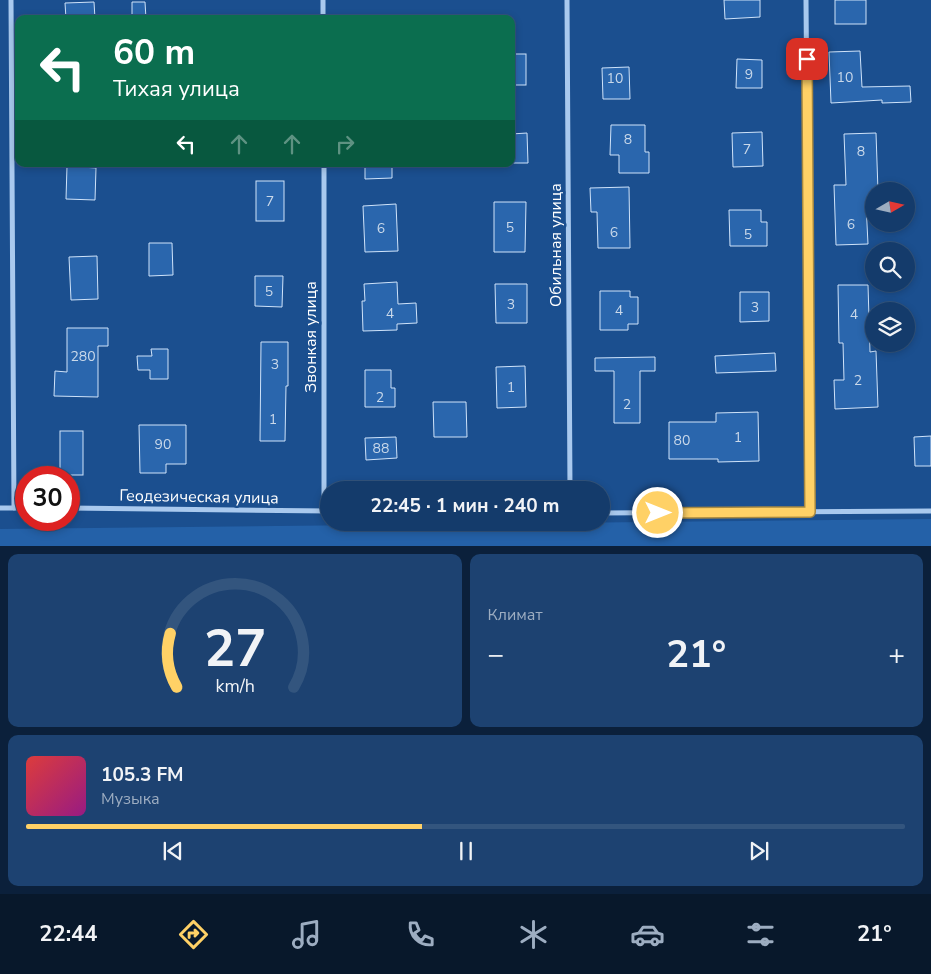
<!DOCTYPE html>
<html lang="ru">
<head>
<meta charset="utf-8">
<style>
	body { margin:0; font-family:"Nunito Sans",sans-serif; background:#1d4271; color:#f1f3f6; height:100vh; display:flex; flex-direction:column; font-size:19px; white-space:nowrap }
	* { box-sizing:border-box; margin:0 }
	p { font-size:16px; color:#9dadc1 }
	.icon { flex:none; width:28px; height:28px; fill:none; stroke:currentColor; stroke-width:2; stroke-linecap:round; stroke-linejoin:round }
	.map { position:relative; height:546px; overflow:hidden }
	.details { display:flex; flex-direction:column; gap:8px; padding:8px; background:#0b203b; flex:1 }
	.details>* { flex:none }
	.guide { position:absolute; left:15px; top:15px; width:500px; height:152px; border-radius:10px; box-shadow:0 2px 8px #0003,0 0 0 1px #33557e; background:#0b6e4f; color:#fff; overflow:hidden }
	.needle { width:32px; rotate:81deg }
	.fabs { position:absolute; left:865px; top:182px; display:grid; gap:10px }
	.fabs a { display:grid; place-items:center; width:50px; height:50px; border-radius:50%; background:#143b6b; box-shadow:0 2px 8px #0003,0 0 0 1px #33557e; font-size:25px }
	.speed { position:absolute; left:15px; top:466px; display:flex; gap:10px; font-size:25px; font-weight:700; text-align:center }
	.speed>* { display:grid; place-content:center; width:65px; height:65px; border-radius:50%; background:#143b6b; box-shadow:0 2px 8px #0003,0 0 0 1px #33557e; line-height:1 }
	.speed .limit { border:8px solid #d22; background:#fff; color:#111 }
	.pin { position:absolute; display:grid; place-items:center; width:42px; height:42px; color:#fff; margin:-21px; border-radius:10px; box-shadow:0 2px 8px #0006 }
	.me { position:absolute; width:55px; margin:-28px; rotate:90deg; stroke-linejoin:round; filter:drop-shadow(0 0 4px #0008) }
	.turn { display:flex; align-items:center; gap:18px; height:105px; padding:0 15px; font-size:22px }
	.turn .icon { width:65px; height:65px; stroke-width:2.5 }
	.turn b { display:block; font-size:35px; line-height:42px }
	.lanes { display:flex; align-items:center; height:48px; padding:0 15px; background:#0003; justify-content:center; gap:25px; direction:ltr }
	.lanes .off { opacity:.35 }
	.big { font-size:38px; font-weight:700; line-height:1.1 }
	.details .tile { flex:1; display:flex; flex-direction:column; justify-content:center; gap:8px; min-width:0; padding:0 18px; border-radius:10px; background:#1d4271 }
	.details .dial { align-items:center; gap:0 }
	.dial svg { height:130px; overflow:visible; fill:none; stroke:#33557e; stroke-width:7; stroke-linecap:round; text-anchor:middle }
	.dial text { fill:#f1f3f6; stroke:none }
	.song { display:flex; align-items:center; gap:15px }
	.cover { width:60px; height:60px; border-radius:8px; background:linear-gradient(135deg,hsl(0 70% 55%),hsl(310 70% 35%)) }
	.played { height:5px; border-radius:2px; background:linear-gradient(90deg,#ffd166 45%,#33557e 45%) }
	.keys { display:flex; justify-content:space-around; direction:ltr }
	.heat { display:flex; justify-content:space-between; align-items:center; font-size:28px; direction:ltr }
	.details .tiles { flex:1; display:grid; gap:8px; grid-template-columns:1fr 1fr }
	.tile:last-child { grid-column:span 2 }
	.trip { position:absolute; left:320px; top:481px; width:290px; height:50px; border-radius:25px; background:#143b6b; box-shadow:0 2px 8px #0003,0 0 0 1px #33557e; font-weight:700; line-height:50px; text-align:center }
	.dock { display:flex; height:80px; justify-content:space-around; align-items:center; background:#08182b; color:#9dadc1 }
	.dock .icon { width:35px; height:35px }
	.dock .on { color:#ffd166 }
	.dock b { font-size:22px; color:#f1f3f6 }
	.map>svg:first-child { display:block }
	.green { fill:#2461a8 }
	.building { fill:#2a66ad; stroke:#cfe3fa }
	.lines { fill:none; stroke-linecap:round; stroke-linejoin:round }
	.minor { stroke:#a9c9ee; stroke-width:5 }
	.route-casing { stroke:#a68842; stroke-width:12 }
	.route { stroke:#ffd166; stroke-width:9 }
	.labels { text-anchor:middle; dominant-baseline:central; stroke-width:5; stroke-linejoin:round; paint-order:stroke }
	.number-label { font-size:14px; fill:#cad9ea }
	.street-label { font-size:16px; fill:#fff; stroke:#1b4f8f }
</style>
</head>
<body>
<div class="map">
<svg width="931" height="547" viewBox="0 0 931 547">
	<rect width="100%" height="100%" fill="#1b4f8f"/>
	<polygon class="green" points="931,519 931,547 0,546 0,529"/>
	<g class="building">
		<polygon points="724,0 760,0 760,17 725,19"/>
		<rect x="835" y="0" width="31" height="24"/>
		<polygon points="94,2 95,19 66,19 65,3"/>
		<polygon points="132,2 145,2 146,19 132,19"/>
		<polygon points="860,51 862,87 910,86 911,102 882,103 882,100 831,103 829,52"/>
		<rect x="511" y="54" width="15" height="31"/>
		<polygon points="737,59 762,60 762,88 736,88"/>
		<polygon points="629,67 630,99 603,99 602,68"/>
		<polygon points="611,125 645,125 645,152 649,152 649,173 619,173 619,155 610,155"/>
		<polygon points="762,132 763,166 733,167 732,133"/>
		<polygon points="527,133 528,163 511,163 511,134"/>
		<polygon points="876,133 878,191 874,191 874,204 866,204 868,244 836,245 834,185 846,185 844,134"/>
		<polygon points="365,164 392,164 392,178 365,179"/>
		<polygon points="67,166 96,168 95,200 66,199"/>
		<rect x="256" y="181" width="28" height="40"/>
		<polygon points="629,187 630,248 598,248 597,212 591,212 590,188"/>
		<polygon points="494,202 526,202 525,252 494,252"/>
		<polygon points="396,204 398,251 365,252 363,206"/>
		<polygon points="729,210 761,210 761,222 767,222 767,246 730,246"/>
		<polygon points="149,243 172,243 173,275 149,276"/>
		<polygon points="97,256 98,299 71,300 69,257"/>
		<polygon points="255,276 283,276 282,307 255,306"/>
		<polygon points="397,282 398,304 416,303 417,323 397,324 397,330 363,331 362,301 365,301 364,284"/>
		<polygon points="495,284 527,284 527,323 496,323"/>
		<polygon points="838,285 868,285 870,352 876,351 878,407 835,409 834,380 844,380 843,343 839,343"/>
		<polygon points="600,291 630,291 630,297 638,297 638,324 628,324 628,330 600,330"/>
		<polygon points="740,292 769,292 769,321 740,322"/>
		<polygon points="67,328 108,328 108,346 98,346 98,397 54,396 55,371 67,372"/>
		<polygon points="261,342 288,342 288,386 286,386 285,441 260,441"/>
		<polygon points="151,349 168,349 168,379 150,379 150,370 138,370 137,356 152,356"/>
		<polygon points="775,353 776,371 716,373 715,356"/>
		<polygon points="655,357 655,371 640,371 640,423 614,423 614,371 595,371 595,358"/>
		<polygon points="525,366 526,407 497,408 496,367"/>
		<polygon points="365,370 391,370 391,388 395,388 395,407 365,407"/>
		<polygon points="433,402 466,402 467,437 434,437"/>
		<polygon points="758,412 759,461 718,462 718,459 669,459 669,422 716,422 716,413"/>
		<polygon points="139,425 186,425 186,464 166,464 166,473 140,473"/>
		<rect x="60" y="431" width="23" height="44"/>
		<polygon points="931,436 931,466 915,466 914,437"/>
		<polygon points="396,437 397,458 366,460 365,438"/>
	</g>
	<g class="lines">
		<g class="minor">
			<polyline points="11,0 14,508"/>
			<polyline points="323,0 323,19"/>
			<polyline points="567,0 570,490"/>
			<polyline points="806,0 810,512"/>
			<polyline points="324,164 324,511"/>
			<polyline points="0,508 26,508"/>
			<polyline points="69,508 329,511"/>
			<polyline points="601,513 931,511"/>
		</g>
	</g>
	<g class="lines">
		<defs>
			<polyline id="route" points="658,513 810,512 807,59"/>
		</defs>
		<use href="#route" class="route-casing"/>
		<use href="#route" class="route"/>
	</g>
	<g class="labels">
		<g class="number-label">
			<text x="749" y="74">9</text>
			<text x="845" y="77">10</text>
			<text x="615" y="78">10</text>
			<text x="628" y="139">8</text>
			<text x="747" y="149">7</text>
			<text x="861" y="151">8</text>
			<text x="270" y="201">7</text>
			<text x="851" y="224">6</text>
			<text x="510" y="227">5</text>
			<text x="381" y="228">6</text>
			<text x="614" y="232">6</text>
			<text x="748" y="234">5</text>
			<text x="269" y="291">5</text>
			<text x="511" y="304">3</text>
			<text x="755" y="307">3</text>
			<text x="619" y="310">4</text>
			<text x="390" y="313">4</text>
			<text x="854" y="314">4</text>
			<text x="83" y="356">280</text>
			<text x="275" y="364">3</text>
			<text x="858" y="380">2</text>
			<text x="511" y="387">1</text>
			<text x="380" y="397">2</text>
			<text x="627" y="404">2</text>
			<text x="273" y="419">1</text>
			<text x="738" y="437">1</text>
			<text x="682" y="440">80</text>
			<text x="163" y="444">90</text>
			<text x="381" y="448">88</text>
		</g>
		<g class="street-label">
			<text transform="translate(556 245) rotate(-90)">Обильная улица</text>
			<text transform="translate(311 337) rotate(-90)">Звонкая улица</text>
			<text transform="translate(199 497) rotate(1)">Геодезическая улица</text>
		</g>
	</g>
</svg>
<div class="fabs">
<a><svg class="needle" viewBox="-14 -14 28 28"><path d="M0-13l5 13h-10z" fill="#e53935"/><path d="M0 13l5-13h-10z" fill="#9dadc1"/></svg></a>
<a><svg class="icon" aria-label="search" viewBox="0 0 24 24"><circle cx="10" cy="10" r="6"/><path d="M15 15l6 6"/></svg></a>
<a><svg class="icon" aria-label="layers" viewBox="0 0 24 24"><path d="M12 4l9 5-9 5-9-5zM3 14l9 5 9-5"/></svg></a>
</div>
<div class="speed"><div class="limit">30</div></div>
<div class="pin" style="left:807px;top:59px;background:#d93025"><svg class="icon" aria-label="arrive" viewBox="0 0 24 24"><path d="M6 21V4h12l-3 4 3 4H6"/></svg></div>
<svg class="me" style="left:658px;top:513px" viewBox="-20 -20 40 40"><circle r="17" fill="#ffd166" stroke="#fff" stroke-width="3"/><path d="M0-11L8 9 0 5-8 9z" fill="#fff"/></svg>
<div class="trip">22:45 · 1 мин · 240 m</div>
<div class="guide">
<div class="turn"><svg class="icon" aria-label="left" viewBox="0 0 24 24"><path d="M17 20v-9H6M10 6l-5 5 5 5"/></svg><div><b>60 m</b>Тихая улица</div></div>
<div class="lanes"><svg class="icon" aria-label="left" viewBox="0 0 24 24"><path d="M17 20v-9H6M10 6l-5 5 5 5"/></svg><svg class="icon off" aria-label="ahead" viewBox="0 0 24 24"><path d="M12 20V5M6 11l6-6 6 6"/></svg><svg class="icon off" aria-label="ahead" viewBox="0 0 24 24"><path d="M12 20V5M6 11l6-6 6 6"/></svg><svg class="icon off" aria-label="right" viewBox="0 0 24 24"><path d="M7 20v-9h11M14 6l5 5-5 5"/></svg></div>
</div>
</div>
<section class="details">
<div class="tiles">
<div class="tile dial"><svg viewBox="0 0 100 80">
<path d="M14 69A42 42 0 1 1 86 69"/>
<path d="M14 69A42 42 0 0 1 10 36" stroke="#ffd166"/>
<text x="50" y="56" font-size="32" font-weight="700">27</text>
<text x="50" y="72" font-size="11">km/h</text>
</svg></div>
<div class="tile"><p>Климат</p>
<div class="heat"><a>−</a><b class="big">21°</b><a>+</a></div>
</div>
<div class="tile">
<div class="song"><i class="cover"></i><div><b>105.3 FM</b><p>Музыка</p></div></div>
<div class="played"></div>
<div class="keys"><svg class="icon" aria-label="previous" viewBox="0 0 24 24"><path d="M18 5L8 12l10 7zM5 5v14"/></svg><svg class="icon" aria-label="pause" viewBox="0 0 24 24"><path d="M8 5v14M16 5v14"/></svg><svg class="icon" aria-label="next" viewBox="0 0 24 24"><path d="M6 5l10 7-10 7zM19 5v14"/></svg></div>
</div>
</div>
</section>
<nav class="dock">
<b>22:44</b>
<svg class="icon on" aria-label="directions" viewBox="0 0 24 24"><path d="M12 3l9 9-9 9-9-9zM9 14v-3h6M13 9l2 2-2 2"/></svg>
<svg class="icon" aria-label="music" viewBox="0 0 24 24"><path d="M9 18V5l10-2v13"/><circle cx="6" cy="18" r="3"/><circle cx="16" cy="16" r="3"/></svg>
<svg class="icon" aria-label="phone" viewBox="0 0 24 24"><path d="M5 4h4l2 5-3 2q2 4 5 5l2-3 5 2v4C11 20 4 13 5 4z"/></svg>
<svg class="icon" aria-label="climate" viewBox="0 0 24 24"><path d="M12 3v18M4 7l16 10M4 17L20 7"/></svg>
<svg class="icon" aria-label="car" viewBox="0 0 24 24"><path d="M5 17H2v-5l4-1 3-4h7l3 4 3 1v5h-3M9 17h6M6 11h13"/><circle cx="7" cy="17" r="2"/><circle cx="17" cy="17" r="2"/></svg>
<svg class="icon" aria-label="filters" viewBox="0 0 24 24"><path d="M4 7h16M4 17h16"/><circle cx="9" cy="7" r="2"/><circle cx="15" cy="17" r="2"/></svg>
<b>21°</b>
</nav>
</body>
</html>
